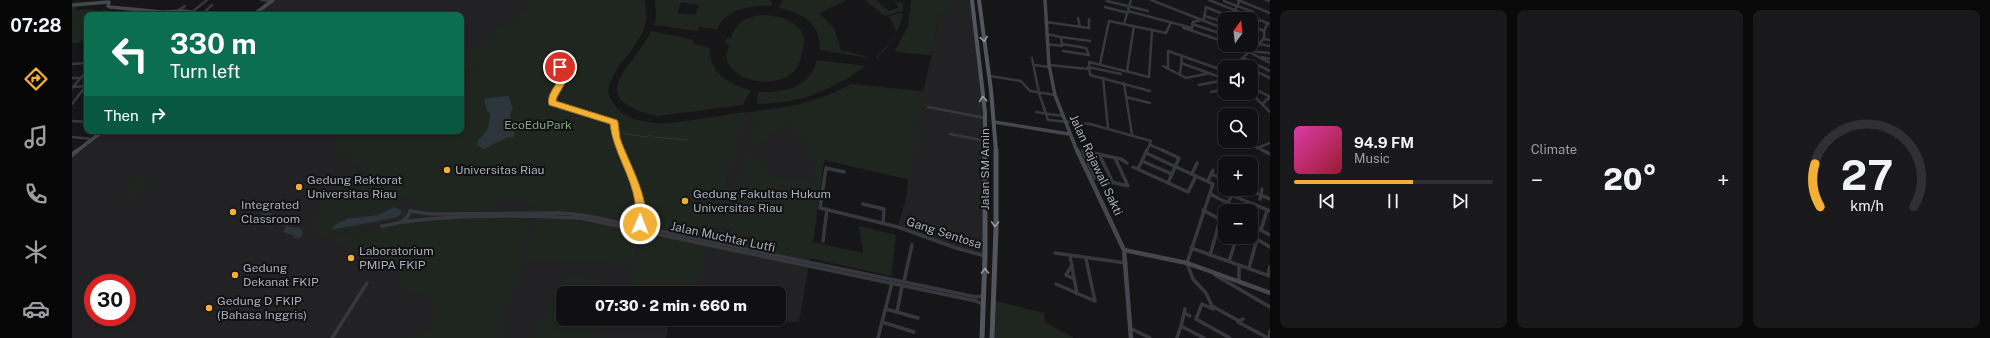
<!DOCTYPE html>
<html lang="en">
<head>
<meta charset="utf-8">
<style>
	body { margin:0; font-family:"Public Sans",sans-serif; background:#19191b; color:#f1f3f6; height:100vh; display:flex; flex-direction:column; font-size:15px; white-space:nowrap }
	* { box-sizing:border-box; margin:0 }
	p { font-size:13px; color:#9c9d9f }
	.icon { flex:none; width:22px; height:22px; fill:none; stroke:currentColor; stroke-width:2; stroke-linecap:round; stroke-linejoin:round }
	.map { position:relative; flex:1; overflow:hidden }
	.details { display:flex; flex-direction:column; gap:10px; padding:10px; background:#09090a; width:720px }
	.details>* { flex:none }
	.hud { position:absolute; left:12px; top:12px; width:380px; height:122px; border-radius:8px; box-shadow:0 2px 6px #0003,0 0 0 1px #303032; background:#0b6e4f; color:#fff; overflow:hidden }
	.needle { width:26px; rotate:15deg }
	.buttons { position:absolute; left:1146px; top:12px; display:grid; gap:8px }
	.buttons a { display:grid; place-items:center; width:40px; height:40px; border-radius:8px; background:#101012; box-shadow:0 2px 6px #0003,0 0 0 1px #303032; font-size:20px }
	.speed { position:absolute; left:12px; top:274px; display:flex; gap:8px; font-size:20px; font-weight:700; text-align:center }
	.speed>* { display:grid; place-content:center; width:52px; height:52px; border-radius:50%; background:#101012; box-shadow:0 2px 6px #0003,0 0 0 1px #303032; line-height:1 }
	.speed .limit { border:6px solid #d22; background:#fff; color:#111 }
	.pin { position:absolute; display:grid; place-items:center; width:34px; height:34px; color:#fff; margin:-17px; border:2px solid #fff; border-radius:50%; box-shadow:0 1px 4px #0007 }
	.me { position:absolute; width:44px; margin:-22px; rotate:1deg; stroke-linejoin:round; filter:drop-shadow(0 0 3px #0008) }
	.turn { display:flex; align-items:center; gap:14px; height:84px; padding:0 20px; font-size:18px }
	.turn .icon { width:52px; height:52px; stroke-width:2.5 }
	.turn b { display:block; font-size:28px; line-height:34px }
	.then { display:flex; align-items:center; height:38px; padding:0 20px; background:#0003; gap:8px; font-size:15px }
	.big { font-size:30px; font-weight:800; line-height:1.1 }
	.details .widget { flex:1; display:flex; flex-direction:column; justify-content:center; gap:6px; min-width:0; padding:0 14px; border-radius:8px; background:#19191b }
	.details .dial { align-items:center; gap:0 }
	.dial svg { height:104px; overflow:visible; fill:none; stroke:#303032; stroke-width:7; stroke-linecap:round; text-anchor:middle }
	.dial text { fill:#f1f3f6; stroke:none }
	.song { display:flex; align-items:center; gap:12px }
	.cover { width:48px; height:48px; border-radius:6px; background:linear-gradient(135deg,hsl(320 70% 55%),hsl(350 70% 35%)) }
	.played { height:4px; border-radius:2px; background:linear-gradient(90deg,#f2b134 60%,#303032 60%) }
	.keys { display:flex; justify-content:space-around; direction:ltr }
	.heat { display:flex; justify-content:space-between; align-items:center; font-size:22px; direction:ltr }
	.details .tiles { flex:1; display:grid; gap:10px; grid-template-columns:repeat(3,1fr) }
	.trip { position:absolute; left:484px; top:286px; width:230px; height:40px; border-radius:8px; background:#101012; box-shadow:0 2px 6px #0003,0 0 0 1px #303032; font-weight:800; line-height:40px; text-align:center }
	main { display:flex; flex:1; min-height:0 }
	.dock { display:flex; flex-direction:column; width:72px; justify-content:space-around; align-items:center; background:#060607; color:#9c9d9f }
	.dock .icon { width:28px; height:28px }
	.dock .current { color:#f2b134 }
	.dock b { font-size:18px; color:#f1f3f6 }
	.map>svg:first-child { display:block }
	.built { fill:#222225; fill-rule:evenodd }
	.green { fill:#1e261f; fill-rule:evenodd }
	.water { fill:#2c353c }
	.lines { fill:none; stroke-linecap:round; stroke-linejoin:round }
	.stream { stroke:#2c353c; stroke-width:1 }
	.street-far1 { stroke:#37383d; stroke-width:2.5 }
	.street { stroke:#37383d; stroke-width:3.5 }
	.secondary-far1 { stroke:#45474d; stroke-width:3.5 }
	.secondary { stroke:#45474d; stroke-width:4.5 }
	.primary-far1 { stroke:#53555c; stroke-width:4 }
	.primary { stroke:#53555c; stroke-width:5 }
	.oneway { stroke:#979ba6 }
	.route { fill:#f2b134; stroke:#9d7322 }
	.poi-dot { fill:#f2b134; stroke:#111113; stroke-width:1.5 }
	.labels { text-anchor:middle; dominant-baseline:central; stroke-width:4; stroke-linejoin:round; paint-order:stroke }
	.park-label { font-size:12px; fill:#7fa381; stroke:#111113 }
	.street-label { font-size:12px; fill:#a8adb8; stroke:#111113 }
	.poi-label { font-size:12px; fill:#a8adb8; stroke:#111113; text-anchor:start }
</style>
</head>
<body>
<main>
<nav class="dock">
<b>07:28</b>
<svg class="icon current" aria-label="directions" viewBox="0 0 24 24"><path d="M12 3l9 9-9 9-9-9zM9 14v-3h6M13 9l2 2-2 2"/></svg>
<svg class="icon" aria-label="music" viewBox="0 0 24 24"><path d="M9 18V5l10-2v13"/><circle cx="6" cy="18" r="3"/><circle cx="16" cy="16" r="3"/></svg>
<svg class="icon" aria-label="phone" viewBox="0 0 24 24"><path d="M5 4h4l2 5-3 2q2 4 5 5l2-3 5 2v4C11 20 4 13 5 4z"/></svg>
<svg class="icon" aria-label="climate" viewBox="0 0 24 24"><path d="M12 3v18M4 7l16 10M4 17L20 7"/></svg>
<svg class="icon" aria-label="car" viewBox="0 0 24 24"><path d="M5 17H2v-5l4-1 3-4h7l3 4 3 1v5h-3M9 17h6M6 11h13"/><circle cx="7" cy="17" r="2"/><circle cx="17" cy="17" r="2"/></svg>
</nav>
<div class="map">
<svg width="1198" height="338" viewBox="0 0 1198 338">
	<rect width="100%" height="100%" fill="#161618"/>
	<path class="built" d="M202 0H573L574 21 569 36 557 54 546 67 537 85 536 93 537 98 547 110 561 119 591 124 729 105 760 94 780 84 851 91 860 55 866 16 876 9 881 0H899L911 111 910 254 888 248 826 225 834 198 836 179 752 160 741 242 727 322 625 319H707V293H491V319H598L594 338H0V158L34 131H389V15H183ZM21 283H55V317H21Z"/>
	<g class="green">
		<path d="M457 0H573C573 7 575 15 574 21 569 46 545 61 537 84 535 92 537 98 542 104 547 110 553 116 561 119 589 130 643 116 673 112L640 237 506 212 466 210 449 200H423L421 210H359L344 208 342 201C310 189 284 166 258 145L268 131H316L338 134 342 131H389V89L404 69 389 66V49L411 46 417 34 454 11Z"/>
		<path d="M583 0H698L701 4 699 6C679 5 654 9 645 29L627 27 625 31 582 25 584 18ZM609 2 627 5 623 15 605 13Z"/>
		<path d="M710 0H775L747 13 762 28 769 50 803 59 748 50C749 23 731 14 708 8L707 5 710 3Z"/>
		<polygon points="793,0 804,0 817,11 827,7 821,1 831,3 831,11 812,16"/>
		<polygon points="839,0 881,0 876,13 866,16 860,55 822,52 836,27"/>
		<polygon points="0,5 7,5 4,10 17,9 29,11 31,9 37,10 38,12 35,15 15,15 15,34 7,43 0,43"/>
		<path d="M829 13 831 14C827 33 819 45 805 58H803L816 45 825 32 817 16Z"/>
		<path d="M692 15C707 16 726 20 732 37 733 42 731 47 730 52 729 58 728 64 724 69 708 90 660 84 654 57L657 44 653 43 655 38H659C664 22 675 16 692 15Z"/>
		<path d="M579 31 622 40 621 43 638 48C636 73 658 85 679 90L671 105 586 116C570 113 536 104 547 80 555 63 571 49 579 31Z"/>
		<path d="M745 60 794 66C773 81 747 95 722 100 710 103 697 103 685 104L686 92C712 93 738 88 745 60Z"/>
		<path d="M780 84 851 92 839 180 752 160 741 242 791 253 787 226 824 235 819 276 653 240 675 152C689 155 695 174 709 179 718 182 729 180 738 180L743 164 736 149 717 126 704 132 681 149 676 148 684 111C722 107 746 101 780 84Z"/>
		<path d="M279 171 325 207C318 208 314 213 307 214 290 219 273 216 260 230L321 218 327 216 330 211 329 209 335 213 334 216 330 219 249 236 245 234C238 210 261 189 275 172Z"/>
		<polygon points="69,175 82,178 59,201 45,198"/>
		<path d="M460 218 450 250 451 267 448 278 429 314V338H337C351 333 371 326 365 307 363 303 359 299 354 296 345 292 333 291 323 288L333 271 317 266 310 255 261 244 266 237 310 227 360 219Z"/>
		<polygon points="465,218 495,219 569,232 560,264 453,260 453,250"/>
		<polygon points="572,233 636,246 622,293 556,293"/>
		<polygon points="506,275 524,280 533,293 491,293 491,319 533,319 525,338 462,338 486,284 494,278"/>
		<polygon points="924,301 972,313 973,322 1002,338 923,338"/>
	</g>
	<g class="water">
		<path d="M434 96 437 97 441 109 438 114 440 122 443 123 441 124 443 134 440 138 436 137 412 149 405 145 406 140C416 132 418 125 418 113L415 111 412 99Z"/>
		<polygon points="190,205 197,207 197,212 218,227 228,228 231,233 229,237 222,239 221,235 211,232 214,227 211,223 203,223 190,215 188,209"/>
		<polygon points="323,207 330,211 327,216 322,218 259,230 264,224 275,219 306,215"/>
	</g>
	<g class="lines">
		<g class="stream">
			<polyline points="483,105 489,107"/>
			<polyline points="542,127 542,136"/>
			<polyline points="544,132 574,137 579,135 581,137 616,140"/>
			<polyline points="545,136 550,148"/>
		</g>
		<g class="street-far1">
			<polyline points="189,0 199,1"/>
			<polyline points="1079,0 1153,29"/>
			<polyline points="1137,0 1198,24"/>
			<polyline points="1166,0 1198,13"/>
			<polyline points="1194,0 1198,1"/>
			<polyline points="1035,1 1076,11"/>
			<polyline points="1152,1 1181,12"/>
			<polyline points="1033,7 1056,13"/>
			<polyline points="105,11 113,6"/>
			<polyline points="1056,11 1120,28"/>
			<polyline points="120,12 135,0"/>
			<polyline points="130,14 140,5"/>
			<polyline points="61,15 67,9"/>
			<polyline points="1132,16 1153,22"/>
			<polyline points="1006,18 1008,27"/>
			<polyline points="1159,18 1168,0"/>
			<polyline points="974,22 1017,28 1017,19"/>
			<polyline points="1052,24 1059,0"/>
			<polyline points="1120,24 1153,35"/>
			<polyline points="1110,25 1112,28 1153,42"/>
			<polyline points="1179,25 1192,31"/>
			<polyline points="1120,30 1121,22 1132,19 1134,7 1163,19"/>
			<polyline points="1179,32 1179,34"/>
			<polyline points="974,34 989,37"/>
			<polyline points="1192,38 1192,31 1195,24"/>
			<polyline points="975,44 990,46 989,37 1018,41"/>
			<polyline points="990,44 1014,48 1017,55 991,51"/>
			<polyline points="1188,44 1198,46"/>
			<polyline points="1162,45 1178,51"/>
			<polyline points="1186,46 1191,39 1198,40"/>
			<polyline points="1177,52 1198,63"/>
			<polyline points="1190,57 1198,59"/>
			<polyline points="960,58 967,93 976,120 1018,124 1079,141 1075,151"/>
			<polyline points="1171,58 1198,71"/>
			<polyline points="482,60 492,76 481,97 480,103 542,122 544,139 549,151"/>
			<polyline points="1167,62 1176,67"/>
			<polyline points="1109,63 1153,79"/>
			<polyline points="0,64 15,63"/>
			<polyline points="1028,64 1037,21 1094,33 1099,22"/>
			<polyline points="1164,64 1178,51 1198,53"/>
			<polyline points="962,65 977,67"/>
			<polyline points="977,65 1016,69"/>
			<polyline points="1091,66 1114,78 1138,73"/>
			<polyline points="1016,67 1049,74"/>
			<polyline points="1096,69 1096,51 1153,71"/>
			<polyline points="1179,69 1198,78"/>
			<polyline points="1055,71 1062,26"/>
			<polyline points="1108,75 1110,56"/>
			<polyline points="918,76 949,81 958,91 983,95"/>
			<polyline points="0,78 6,78"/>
			<polyline points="1031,78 1036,128"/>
			<polyline points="1052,83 1060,135"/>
			<polyline points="1127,85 1153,80"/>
			<polyline points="0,87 14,86"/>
			<polyline points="0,88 15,71"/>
			<polyline points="1078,91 1018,75 1017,62 1077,77 1080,30"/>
			<polyline points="1139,92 1153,89"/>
			<polyline points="1180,94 1198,112"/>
			<polyline points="1054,97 1078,103"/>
			<polyline points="1162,97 1187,91 1198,97 1190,104"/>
			<polyline points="0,104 14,86"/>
			<polyline points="856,107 913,118"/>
			<polyline points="964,112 990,116"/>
			<polyline points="0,121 15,122"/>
			<polyline points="878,134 914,141"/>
			<polyline points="0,137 20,139"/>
			<polyline points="1078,145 1092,151"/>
			<polyline points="1180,145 1192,151"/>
			<polyline points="1185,148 1198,143"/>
			<polyline points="1011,151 1013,151"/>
		</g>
		<g class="street">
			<path d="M549 150C560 175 572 198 567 226"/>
			<polyline points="1090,150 1107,158 1096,183"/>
			<polyline points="1190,150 1198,154"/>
			<polyline points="1074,153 1141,184 1115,263 1121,279 1134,293 1140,306 1167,321 1171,319"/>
			<polyline points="1027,154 1041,183"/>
			<polyline points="1043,158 1056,186 1023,178 1011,151 1049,159 1055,163"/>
			<polyline points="1070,161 1100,174"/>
			<polyline points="1061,167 1116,192 1124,176"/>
			<polyline points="1066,169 1075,150"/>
			<polyline points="772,172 754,168 748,208 826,227 884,248 913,256"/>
			<polyline points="1120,174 1125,163"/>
			<polyline points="1139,174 1153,180"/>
			<polyline points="1136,181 1141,170"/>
			<polyline points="1174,189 1198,199"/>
			<polyline points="1138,194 1156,203"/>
			<polyline points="1159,195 1198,211"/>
			<polyline points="1188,199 1190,189"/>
			<polyline points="791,204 812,209 811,223"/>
			<polyline points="1131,210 1153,222"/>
			<polyline points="1173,211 1176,202"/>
			<polyline points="1152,214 1161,191"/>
			<path d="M331 222C389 214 449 215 508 218L904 301 912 305"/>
			<polyline points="1179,225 1198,235"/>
			<path d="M310 226C321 224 335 224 338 211L359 214 488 213 511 215 904 297 912 296"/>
			<polyline points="1189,230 1195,210"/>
			<polyline points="1179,236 1198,247"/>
			<polyline points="751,241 755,209"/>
			<polyline points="1119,248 1198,276"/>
			<polyline points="983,253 1054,263"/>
			<polyline points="1138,255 1148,220"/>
			<polyline points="998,256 1005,294"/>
			<polyline points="1157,261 1165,237"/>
			<polyline points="1000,265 994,275 1002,279"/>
			<polyline points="1167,265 1167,282"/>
			<polyline points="1177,268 1185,239"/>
			<polyline points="1143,275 1198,307"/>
			<polyline points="1196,275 1198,267"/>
			<polyline points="832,281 840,245"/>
			<polyline points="984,284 1023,301 1014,259"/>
			<polyline points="814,309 846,318"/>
			<polyline points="1141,309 1130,304 1124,319 1158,338"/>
			<polyline points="825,312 830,286"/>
			<polyline points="1112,313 1118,316"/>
			<polyline points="810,322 842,332"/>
			<polyline points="1166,322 1196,338"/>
			<polyline points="1109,326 1113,309"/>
			<polyline points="1058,328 1078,338"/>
			<polyline points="260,338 295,283"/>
			<polyline points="806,338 820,283"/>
			<polyline points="1105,338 1109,326 1132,338"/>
			<polyline points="1197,338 1198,331"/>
		</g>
		<g class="secondary-far1">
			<polyline points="973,0 977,65 983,95 1005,151"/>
			<polyline points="0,5 37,2 36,6 38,7 90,12 112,11 139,15"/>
			<polyline points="181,15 201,0"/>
			<polyline points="922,122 997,134"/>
			<polyline points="5,151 31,131"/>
		</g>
		<g class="secondary">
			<polyline points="1005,150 1052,250 1059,338"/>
			<polyline points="0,155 6,150"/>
			<polyline points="1052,250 1115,263 1198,293"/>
		</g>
		<g class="primary-far1">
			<polyline points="900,0 913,112 913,151"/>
			<polyline points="907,0 919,90 924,151"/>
		</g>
		<g class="primary">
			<polyline points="910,338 913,256 913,150"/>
			<polyline points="920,338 924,229 924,150"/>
		</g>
	</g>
	<defs><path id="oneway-chevron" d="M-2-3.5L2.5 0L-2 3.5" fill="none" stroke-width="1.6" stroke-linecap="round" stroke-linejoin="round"/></defs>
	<g class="oneway">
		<use href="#oneway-chevron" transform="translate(912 39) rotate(81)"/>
		<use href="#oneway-chevron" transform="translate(911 99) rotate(-95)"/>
		<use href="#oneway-chevron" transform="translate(923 224) rotate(92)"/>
		<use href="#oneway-chevron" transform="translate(913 271) rotate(-89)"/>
	</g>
	<path class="route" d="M485 65H490L496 78 485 97 484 101 545 120 546 122C547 127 547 133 548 138 555 160 582 204 571 227L568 228 563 224C563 217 564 209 563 202 559 175 541 151 538 124L477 105C474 96 483 86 488 78L484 67Z"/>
	<g class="poi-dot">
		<circle cx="375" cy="170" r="4"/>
		<circle cx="227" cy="187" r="4"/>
		<circle cx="613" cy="201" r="4"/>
		<circle cx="161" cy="212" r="4"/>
		<circle cx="279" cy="258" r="4"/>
		<circle cx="163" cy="275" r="4"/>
		<circle cx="137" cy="308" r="4"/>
	</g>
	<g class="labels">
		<g class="park-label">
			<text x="466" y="125">EcoEduPark</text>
		</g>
		<g class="street-label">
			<text transform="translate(1024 165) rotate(65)">Jalan Rajawali Sakti</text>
			<text transform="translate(913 169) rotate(-90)">Jalan SM Amin</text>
			<text transform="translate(872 233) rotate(18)">Gang Sentosa</text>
			<text transform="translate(651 237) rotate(12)">Jalan Muchtar Lutfi</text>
		</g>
		<g class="poi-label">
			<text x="383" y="170">Universitas Riau</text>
			<text x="235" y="180">Gedung Rektorat<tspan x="235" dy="14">Universitas Riau</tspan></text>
			<text x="621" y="194">Gedung Fakultas Hukum<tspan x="621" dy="14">Universitas Riau</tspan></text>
			<text x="169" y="205">Integrated<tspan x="169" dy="14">Classroom</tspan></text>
			<text x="287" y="251">Laboratorium<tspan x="287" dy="14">PMIPA FKIP</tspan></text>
			<text x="171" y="268">Gedung<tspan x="171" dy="14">Dekanat FKIP</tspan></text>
			<text x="145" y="301">Gedung D FKIP<tspan x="145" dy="14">(Bahasa Inggris)</tspan></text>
		</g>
	</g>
</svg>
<div class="buttons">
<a><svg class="needle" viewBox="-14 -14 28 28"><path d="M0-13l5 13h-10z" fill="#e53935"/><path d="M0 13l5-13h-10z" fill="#9c9d9f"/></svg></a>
<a><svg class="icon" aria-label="sound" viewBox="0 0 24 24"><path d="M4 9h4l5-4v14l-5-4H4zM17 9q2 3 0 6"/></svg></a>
<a><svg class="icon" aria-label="search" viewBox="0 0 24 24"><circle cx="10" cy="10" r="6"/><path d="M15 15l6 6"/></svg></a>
<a>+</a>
<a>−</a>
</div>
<div class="speed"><div class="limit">30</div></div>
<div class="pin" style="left:488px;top:67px;background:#d93025"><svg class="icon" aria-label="arrive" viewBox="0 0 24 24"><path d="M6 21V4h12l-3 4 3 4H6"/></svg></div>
<svg class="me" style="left:568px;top:224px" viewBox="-20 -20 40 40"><circle r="17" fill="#f2b134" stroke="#fff" stroke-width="3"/><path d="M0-11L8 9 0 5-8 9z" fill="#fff"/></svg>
<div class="trip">07:30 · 2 min · 660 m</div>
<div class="hud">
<div class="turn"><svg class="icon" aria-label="left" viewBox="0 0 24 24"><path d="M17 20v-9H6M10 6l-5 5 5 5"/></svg><div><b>330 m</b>Turn left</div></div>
<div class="then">Then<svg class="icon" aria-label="right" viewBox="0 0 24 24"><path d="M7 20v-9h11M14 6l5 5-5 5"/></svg></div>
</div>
</div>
<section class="details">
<div class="tiles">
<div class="widget">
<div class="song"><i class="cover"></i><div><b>94.9 FM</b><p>Music</p></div></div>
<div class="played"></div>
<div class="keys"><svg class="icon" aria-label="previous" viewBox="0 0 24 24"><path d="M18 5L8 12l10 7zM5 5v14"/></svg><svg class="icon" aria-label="pause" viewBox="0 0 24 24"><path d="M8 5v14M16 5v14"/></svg><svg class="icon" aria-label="next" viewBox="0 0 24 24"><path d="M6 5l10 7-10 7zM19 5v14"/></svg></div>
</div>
<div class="widget"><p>Climate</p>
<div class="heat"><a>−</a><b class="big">20°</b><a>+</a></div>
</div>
<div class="widget dial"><svg viewBox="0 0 100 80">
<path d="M14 69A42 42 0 1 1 86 69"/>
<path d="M14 69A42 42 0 0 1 10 36" stroke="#f2b134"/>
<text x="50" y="56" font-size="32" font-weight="700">27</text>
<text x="50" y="72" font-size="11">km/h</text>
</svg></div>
</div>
</section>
</main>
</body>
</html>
